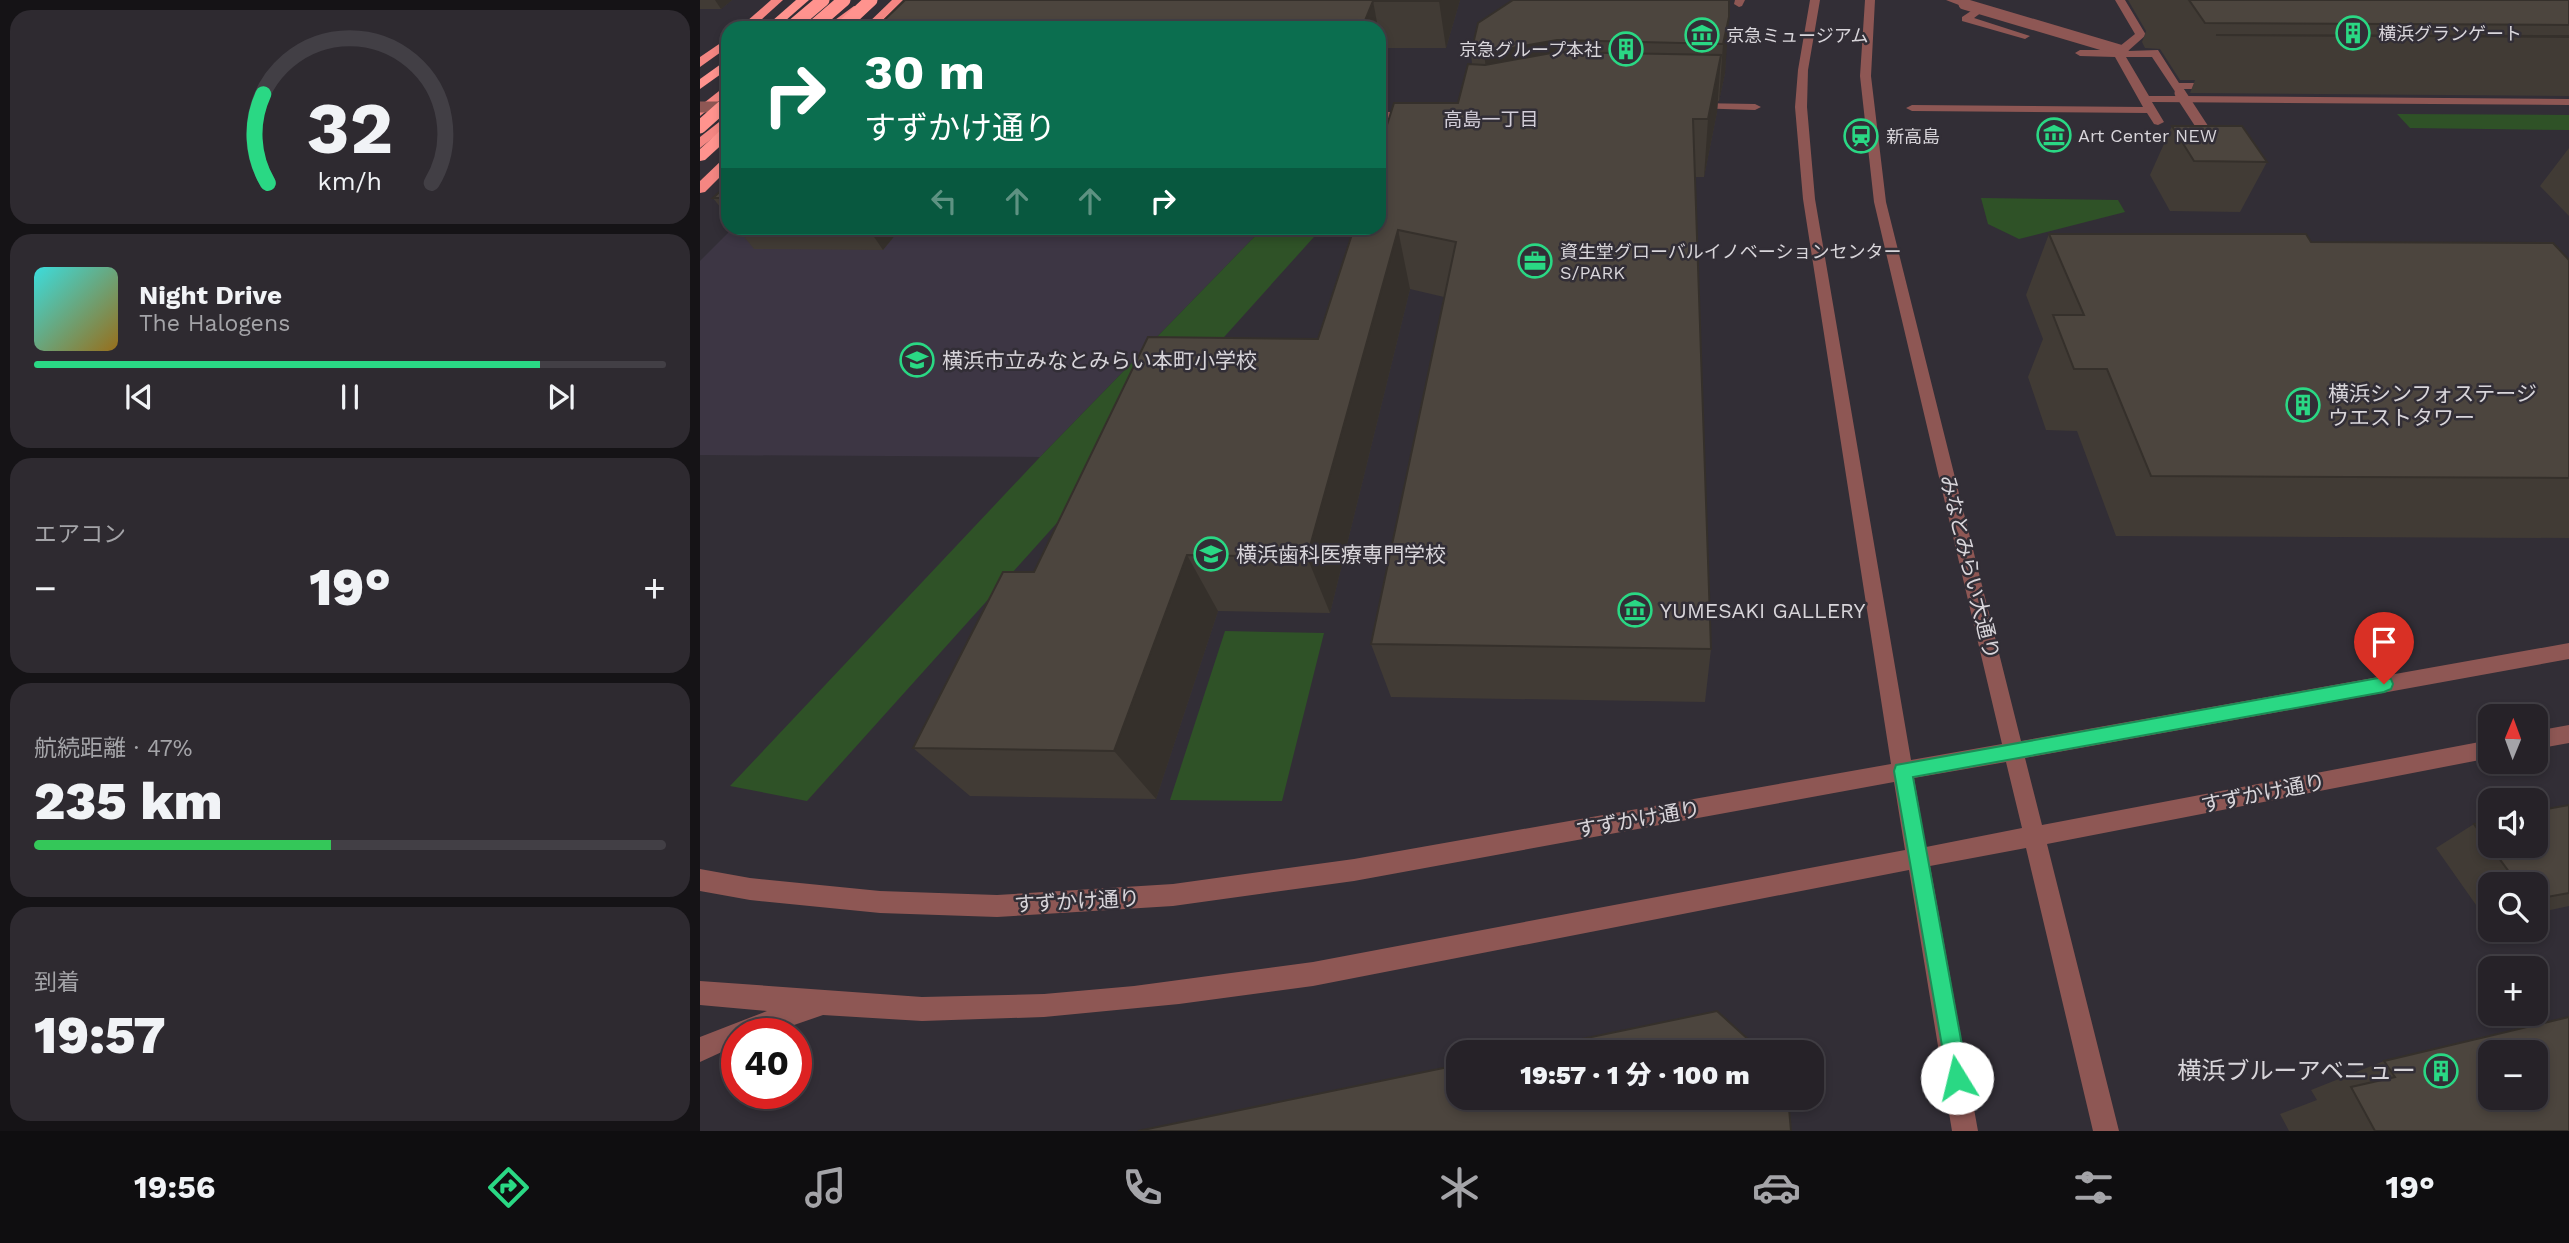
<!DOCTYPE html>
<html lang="ja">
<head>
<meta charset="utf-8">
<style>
	body { margin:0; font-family:"Work Sans","Noto Sans JP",sans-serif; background:#2e2a30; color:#f1f3f6; height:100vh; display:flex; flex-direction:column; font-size:26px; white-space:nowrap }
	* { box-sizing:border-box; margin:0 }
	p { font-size:23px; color:#a4a4a8 }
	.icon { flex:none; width:38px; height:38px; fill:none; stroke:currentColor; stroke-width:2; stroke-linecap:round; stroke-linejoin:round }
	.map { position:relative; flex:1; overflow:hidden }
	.details { display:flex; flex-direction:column; gap:10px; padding:10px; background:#151316; width:700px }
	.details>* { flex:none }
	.banner { position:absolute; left:21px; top:21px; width:665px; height:214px; border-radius:21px; box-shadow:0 4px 10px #0003,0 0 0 2px #423f45; background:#0b6e4f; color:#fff; overflow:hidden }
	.needle { width:46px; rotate:1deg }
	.controls { position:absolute; left:1778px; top:704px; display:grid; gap:14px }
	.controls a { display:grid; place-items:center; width:70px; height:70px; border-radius:14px; background:#262228; box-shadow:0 4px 10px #0003,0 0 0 2px #423f45; font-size:35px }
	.speed { position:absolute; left:21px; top:1018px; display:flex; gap:14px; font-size:35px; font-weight:700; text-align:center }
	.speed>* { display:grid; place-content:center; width:91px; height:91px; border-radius:50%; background:#262228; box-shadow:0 4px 10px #0003,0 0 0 2px #423f45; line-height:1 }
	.speed .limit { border:10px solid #d22; background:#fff; color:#111 }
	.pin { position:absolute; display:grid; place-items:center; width:60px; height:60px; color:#fff; margin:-72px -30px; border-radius:50% 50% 50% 0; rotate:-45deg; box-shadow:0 0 7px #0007 }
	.pin .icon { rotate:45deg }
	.me { position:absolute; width:77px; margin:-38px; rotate:351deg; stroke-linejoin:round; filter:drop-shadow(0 0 5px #0008) }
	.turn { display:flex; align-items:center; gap:24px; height:147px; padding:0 28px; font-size:32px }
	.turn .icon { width:91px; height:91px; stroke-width:2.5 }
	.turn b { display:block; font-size:49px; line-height:60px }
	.lanes { display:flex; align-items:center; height:66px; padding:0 28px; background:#0003; justify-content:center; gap:35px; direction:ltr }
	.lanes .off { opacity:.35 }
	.big { font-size:52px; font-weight:800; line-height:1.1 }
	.details .tile { flex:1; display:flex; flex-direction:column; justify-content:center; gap:10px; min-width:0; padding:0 24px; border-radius:21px; background:#2e2a30 }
	.details .dial { align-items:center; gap:0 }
	.dial svg { height:182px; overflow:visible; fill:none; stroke:#423f45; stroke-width:7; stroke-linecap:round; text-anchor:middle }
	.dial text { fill:#f1f3f6; stroke:none }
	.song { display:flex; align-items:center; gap:21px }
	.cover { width:84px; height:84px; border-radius:10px; background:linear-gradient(135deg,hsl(180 70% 55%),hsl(40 70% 35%)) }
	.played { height:7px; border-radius:4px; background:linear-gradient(90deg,#2ad884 80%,#423f45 80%) }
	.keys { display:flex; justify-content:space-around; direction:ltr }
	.heat { display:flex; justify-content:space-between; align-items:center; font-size:38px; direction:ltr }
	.charge { height:10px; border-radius:5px; background:linear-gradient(90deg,#34c759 47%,#423f45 0) }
	.trip { position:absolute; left:746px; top:1040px; width:378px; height:70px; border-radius:21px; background:#262228; box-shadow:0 4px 10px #0003,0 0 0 2px #423f45; font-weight:800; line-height:70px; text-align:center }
	.tab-bar { display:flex; height:112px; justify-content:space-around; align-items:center; background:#0f0e10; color:#a4a4a8 }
	.tab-bar .icon { width:49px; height:49px }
	.tab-bar .current { color:#2ad884 }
	.tab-bar b { font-size:32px; color:#f1f3f6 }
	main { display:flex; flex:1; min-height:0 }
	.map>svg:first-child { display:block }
	.built { fill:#3d3644 }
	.green { fill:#2f5227 }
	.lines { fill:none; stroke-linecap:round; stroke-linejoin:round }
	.pedestrian { fill:#8e5754; fill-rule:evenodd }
	.tertiary { fill:#8e5754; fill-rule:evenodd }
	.trunk { fill:#f48682; fill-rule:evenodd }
	.motorway { fill:#ff938e; fill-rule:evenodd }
	.pedestrian-bridge { stroke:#8e5754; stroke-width:11 }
	.motorway-bridge { stroke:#ff938e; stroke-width:13 }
	.wall { fill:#413b35 }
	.shaded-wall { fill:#35302b }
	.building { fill:#4c453e; stroke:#35302b; stroke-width:2; fill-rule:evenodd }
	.route { fill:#2ad884; stroke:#1b8c56; stroke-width:2 }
	.labels { text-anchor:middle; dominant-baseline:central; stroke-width:5; stroke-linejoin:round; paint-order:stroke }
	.far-poi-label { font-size:18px; fill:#d8d5da; stroke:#322e36; text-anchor:start }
	.far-neighbourhood-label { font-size:19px; fill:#d3ced9; stroke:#322e36 }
	.poi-label { font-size:21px; fill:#d8d5da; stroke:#322e36; text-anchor:start }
	.street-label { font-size:21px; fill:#d8d5da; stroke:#322e36 }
	.near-poi-label { font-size:24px; fill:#d8d5da; stroke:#322e36; text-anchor:end }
</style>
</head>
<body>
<main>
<section class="details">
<div class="tile dial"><svg viewBox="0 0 100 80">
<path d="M14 69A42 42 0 1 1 86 69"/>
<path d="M14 69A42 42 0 0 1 12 30" stroke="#2ad884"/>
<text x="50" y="56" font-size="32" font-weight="700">32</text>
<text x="50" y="72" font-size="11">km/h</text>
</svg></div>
<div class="tile">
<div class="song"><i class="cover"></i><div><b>Night Drive</b><p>The Halogens</p></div></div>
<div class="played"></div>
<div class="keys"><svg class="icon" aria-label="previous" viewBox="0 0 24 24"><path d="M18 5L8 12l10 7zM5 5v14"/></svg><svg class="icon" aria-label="pause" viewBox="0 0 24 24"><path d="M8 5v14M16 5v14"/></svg><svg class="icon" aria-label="next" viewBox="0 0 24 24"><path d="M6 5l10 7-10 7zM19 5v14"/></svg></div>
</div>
<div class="tile"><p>エアコン</p>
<div class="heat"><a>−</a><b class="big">19°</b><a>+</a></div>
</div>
<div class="tile"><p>航続距離 · 47%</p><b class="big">235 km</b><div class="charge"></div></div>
<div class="tile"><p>到着</p><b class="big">19:57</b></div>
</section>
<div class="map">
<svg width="1869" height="1131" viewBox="0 0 1869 1131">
	<rect width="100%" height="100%" fill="#322e36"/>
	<polygon class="built" points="33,228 563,228 340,457 0,455 0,261"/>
	<g class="green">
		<polygon points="1697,114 1869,115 1869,130 1710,128"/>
		<polygon points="1281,198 1418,200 1425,212 1319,239 1288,224"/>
		<polygon points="563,228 622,228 107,801 30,786 340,457"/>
		<polygon points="525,631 624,633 582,801 470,800"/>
	</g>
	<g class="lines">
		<g class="pedestrian">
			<polygon points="1035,0 1045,0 1042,6 1039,7 1034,4"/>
			<polygon points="1246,0 1261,0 1269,4 1264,7"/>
			<path d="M1415 0H1425L1446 35 1428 51 1458 50 1479 83H1514L1520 86 1514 89H1483L1486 93 1482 96 1869 99V105L1452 102 1464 122 1458 125 1454 124 1447 113 1212 111 1206 108 1212 105 1443 107 1415 57 1380 56 1375 53 1380 50H1415L1435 34ZM1426 57H1452L1478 96H1449Z"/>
			<polygon points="1277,7 1286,9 1274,18 1330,36 1325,39 1262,21 1262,17"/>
			<polygon points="996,103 1055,104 1061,107 1055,110 992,108 992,104"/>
			<polygon points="679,112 714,112 720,115 714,118 679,118"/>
		</g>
		<g class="tertiary">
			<path d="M1110 0H1120L1108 70 1107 107 1115 199 1211 760 1302 744 1174 202 1160 76 1165 0H1175L1171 76 1186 202 1321 741 1869 643V659L1325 758 1342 825 1790 740V758L1347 844 1419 1131H1393L1326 848 1230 866 1278 1131H1252L1209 870 613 986 479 1004 344 1017 222 1021 123 1015 68 1034H37V1045L0 1062V1037L67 1011 0 1005V981L222 997 344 994 434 986 613 962 1205 850 1194 782 654 881 473 906 297 917 180 913 50 900 0 891V869L50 878 180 891 297 895 473 884 654 859 1191 764 1103 199 1095 107 1098 70ZM1306 762 1322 828 1226 847 1214 778Z"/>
			<polygon points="1869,725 1869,743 1836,749 1836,731"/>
		</g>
		<g class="trunk">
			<polygon points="71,0 83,0 52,28 39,28"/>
			<polygon points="192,0 203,0 175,28 163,28"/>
			<polygon points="154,6 163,8 137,28 124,28"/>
			<polygon points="28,38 28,47 0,67 0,57"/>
			<polygon points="28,84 28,94 0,116 0,106"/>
			<polygon points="28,115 28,126 0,148 0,137"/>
			<polygon points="28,158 28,169 5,192 0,193 0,181 23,159"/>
		</g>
		<g class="motorway">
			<polygon points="96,0 109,0 77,28 64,28"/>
			<polygon points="28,59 28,69 0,89 0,79"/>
			<polygon points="28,127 28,139 5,160 0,161 0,149 23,128"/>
		</g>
		<g class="pedestrian-bridge">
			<polyline points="1264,4 1423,51"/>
			<polyline points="1480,93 1512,142"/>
			<polyline points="0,107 28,107"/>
		</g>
		<g class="motorway-bridge">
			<polyline points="114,26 144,0"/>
			<polyline points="90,28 123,0"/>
			<polyline points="141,28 171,0"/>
			<polyline points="0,127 28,102"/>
		</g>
	</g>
	<g class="wall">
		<polygon points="0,0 32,0 21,9 0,9"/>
		<polygon points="205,0 760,0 746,48 682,48 679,57 679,28 176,28"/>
		<polygon points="1029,0 1025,73 1019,101 1018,101 1017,112 1004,177 995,177 1011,649 1005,702 691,697 671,644 744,297 710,289 630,613 518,611 456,799 270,796 213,748 334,572 618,339 758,103 772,64 771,53"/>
		<polygon points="1428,0 1869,0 1869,96 1490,93 1495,80 1480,80 1460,49 1445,48 1442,42 1446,31"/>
		<polygon points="1472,126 1567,162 1540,212 1470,211 1450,175"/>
		<polygon points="1869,148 1869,216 1840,186"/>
		<polygon points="28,184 28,217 13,198"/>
		<polygon points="37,228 201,228 183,250 54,249"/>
		<polygon points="1349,234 1611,242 1869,260 1869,538 1416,536 1377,431 1346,430 1328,377 1343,339 1326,295"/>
		<polygon points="1869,805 1869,906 1836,913 1836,884 1790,884 1790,922 1788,922 1736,848 1774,824"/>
		<polygon points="1684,1061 1869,1131 1589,1131 1580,1114 1617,1100 1611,1090"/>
	</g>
	<g class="shaded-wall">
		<polygon points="15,0 32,0 21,9"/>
		<polygon points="740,0 760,0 746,48 739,1"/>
		<polygon points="673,1 678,28 662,28"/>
		<polygon points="1029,17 1025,73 1019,101 1023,44"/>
		<polygon points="679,31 682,48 679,57"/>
		<polygon points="857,40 860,97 791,110 784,53"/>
		<polygon points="1021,55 1017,112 1004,177 1008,119"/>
		<polygon points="168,228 201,228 183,250"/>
		<polygon points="698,230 710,289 630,613 607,557"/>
		<polygon points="487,555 518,611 456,799 414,751"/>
	</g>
	<g class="building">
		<polygon points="205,0 740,0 739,1 673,1 662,28 176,28"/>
		<polygon points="813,0 1029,0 1029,17 1023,44 857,40 784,53 771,53 778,23"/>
		<polygon points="1489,0 1869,0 1869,25 1505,23"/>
		<polygon points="1516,35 1869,36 1869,37"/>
		<polygon points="857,52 1021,55 1008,119 993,119 1011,649 671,644 756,242 698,230 607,557 487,555 414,751 213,748 303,572 334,572 448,337 618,339 654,228 679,228 679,150 694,103 758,103 768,64 785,65"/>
		<polygon points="1472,126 1542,126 1567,162 1494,161"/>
		<polygon points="28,184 28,198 13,198"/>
		<polygon points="1349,234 1606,234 1611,242 1853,243 1869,260 1869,478 1451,476 1407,369 1374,369 1353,315 1384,315"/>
		<polygon points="1869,805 1869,893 1836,899 1836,884 1818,884 1774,824 1790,820 1790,845 1836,845 1836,811"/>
		<polygon points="1017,1011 1062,1052 819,1052"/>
		<path d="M1869 1017V1131H1675L1651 1087 1695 1077 1684 1061ZM1790 1052H1836V1097H1790Z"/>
		<polygon points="758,1065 758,1097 1088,1097 1091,1131 438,1131"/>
	</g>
	<polygon class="route" points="1684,677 1691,679 1693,684 1691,689 1684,692 1213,777 1268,1078 1265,1086 1257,1089 1249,1086 1194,771 1196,765"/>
	<defs>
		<symbol id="building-ring" viewBox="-11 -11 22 22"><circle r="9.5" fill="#322e36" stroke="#2ad884" stroke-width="1.5"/><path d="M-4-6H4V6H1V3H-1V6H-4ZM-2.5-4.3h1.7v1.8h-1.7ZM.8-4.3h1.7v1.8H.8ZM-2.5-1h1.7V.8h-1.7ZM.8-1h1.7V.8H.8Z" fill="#2ad884"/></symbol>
		<symbol id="museum-ring" viewBox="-11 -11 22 22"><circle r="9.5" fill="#322e36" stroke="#2ad884" stroke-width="1.5"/><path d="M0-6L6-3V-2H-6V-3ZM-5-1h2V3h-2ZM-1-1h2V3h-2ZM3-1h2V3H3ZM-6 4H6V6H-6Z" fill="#2ad884"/></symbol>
		<symbol id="station-ring" viewBox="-11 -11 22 22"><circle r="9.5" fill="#322e36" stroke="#2ad884" stroke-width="1.5"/><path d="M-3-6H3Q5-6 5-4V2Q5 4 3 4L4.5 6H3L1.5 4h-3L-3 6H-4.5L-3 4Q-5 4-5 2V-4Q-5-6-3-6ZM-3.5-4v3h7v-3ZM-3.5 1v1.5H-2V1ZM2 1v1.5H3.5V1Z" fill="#2ad884"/></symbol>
		<symbol id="office-ring" viewBox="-11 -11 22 22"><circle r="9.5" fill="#322e36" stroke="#2ad884" stroke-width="1.5"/><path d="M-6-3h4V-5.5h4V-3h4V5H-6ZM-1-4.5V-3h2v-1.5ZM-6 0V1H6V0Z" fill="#2ad884"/></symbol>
		<symbol id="school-ring" viewBox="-11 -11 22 22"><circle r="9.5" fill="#322e36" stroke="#2ad884" stroke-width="1.5"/><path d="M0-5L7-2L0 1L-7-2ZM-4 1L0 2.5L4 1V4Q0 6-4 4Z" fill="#2ad884"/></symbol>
		<symbol id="university-ring" viewBox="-11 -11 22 22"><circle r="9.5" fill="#322e36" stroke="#2ad884" stroke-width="1.5"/><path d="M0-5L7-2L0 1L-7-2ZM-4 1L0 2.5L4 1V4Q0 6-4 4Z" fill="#2ad884"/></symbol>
	</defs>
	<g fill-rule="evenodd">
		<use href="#building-ring" x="1634" y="14" width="38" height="38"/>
		<use href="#museum-ring" x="983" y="16" width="38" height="38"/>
		<use href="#building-ring" x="907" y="30" width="38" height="38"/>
		<use href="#museum-ring" x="1335" y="116" width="38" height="38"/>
		<use href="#station-ring" x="1142" y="117" width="38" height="38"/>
		<use href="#office-ring" x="816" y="242" width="38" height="38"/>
		<use href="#school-ring" x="198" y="341" width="38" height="38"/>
		<use href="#building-ring" x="1584" y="386" width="38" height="38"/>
		<use href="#university-ring" x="492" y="535" width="38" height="38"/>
		<use href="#museum-ring" x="916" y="591" width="38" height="38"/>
		<use href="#building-ring" x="1722" y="1052" width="38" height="38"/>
	</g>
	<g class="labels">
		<g class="far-poi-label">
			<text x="1678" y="33">横浜グランゲート</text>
			<text x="1026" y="35">京急ミュージアム</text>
			<text x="902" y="49" text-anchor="end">京急グループ本社</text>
			<text x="1378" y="135">Art Center NEW</text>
			<text x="1186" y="136">新高島</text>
			<text x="860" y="251">資生堂グローバルイノベーションセンター<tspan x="860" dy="21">S/PARK</tspan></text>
		</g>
		<g class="far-neighbourhood-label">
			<text x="791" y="119">高島一丁目</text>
		</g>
		<g class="poi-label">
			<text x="242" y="360">横浜市立みなとみらい本町小学校</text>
			<text x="1628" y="393">横浜シンフォステージ<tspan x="1628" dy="24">ウエストタワー</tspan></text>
			<text x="536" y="554">横浜歯科医療専門学校</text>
			<text x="960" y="610">YUMESAKI GALLERY</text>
		</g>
		<g class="street-label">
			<text transform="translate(1270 567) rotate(76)">みなとみらい大通り</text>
			<text transform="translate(1563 793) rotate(-11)">すずかけ通り</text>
			<text transform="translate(938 819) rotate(-10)">すずかけ通り</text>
			<text transform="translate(377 901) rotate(-3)">すずかけ通り</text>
		</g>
		<g class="near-poi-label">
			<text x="1716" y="1071">横浜ブルーアベニュー</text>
		</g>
	</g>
</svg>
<div class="controls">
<a><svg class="needle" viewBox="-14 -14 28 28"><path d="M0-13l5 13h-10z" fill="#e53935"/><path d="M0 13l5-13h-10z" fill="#a4a4a8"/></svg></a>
<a><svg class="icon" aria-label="sound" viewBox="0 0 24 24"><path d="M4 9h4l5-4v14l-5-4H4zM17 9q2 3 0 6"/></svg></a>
<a><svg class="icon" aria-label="search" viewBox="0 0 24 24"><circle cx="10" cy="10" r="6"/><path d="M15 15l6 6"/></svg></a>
<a>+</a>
<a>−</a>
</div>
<div class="speed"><div class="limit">40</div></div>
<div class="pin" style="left:1684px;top:684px;background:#d93025"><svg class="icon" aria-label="arrive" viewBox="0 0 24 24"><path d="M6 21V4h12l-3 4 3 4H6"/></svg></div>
<svg class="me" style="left:1257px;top:1078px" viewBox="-20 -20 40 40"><circle r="19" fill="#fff"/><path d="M0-13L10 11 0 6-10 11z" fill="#2ad884"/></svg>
<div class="trip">19:57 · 1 分 · 100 m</div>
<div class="banner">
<div class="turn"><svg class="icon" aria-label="right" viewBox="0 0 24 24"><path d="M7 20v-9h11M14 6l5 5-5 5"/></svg><div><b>30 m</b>すずかけ通り</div></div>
<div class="lanes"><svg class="icon off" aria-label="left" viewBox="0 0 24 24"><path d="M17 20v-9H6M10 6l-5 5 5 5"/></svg><svg class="icon off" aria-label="ahead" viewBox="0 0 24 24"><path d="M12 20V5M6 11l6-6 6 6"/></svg><svg class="icon off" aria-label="ahead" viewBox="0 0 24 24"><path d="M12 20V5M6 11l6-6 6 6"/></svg><svg class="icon" aria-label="right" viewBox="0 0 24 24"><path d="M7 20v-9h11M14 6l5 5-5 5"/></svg></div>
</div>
</div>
</main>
<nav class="tab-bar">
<b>19:56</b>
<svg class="icon current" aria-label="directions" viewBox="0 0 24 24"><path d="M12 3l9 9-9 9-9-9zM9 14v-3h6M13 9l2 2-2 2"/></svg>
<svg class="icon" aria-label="music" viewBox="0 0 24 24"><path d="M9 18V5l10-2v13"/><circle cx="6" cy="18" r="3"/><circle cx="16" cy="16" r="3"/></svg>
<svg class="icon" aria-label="phone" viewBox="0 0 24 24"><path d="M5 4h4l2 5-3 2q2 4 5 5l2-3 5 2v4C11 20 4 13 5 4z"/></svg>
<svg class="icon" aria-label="climate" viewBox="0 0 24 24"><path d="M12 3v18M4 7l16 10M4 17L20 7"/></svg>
<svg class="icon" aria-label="car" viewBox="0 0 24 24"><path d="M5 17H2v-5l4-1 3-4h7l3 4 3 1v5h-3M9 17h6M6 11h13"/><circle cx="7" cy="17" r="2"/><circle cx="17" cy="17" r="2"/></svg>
<svg class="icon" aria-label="filters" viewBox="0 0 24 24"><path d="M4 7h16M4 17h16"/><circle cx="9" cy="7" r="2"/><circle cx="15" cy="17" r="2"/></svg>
<b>19°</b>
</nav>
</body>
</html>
